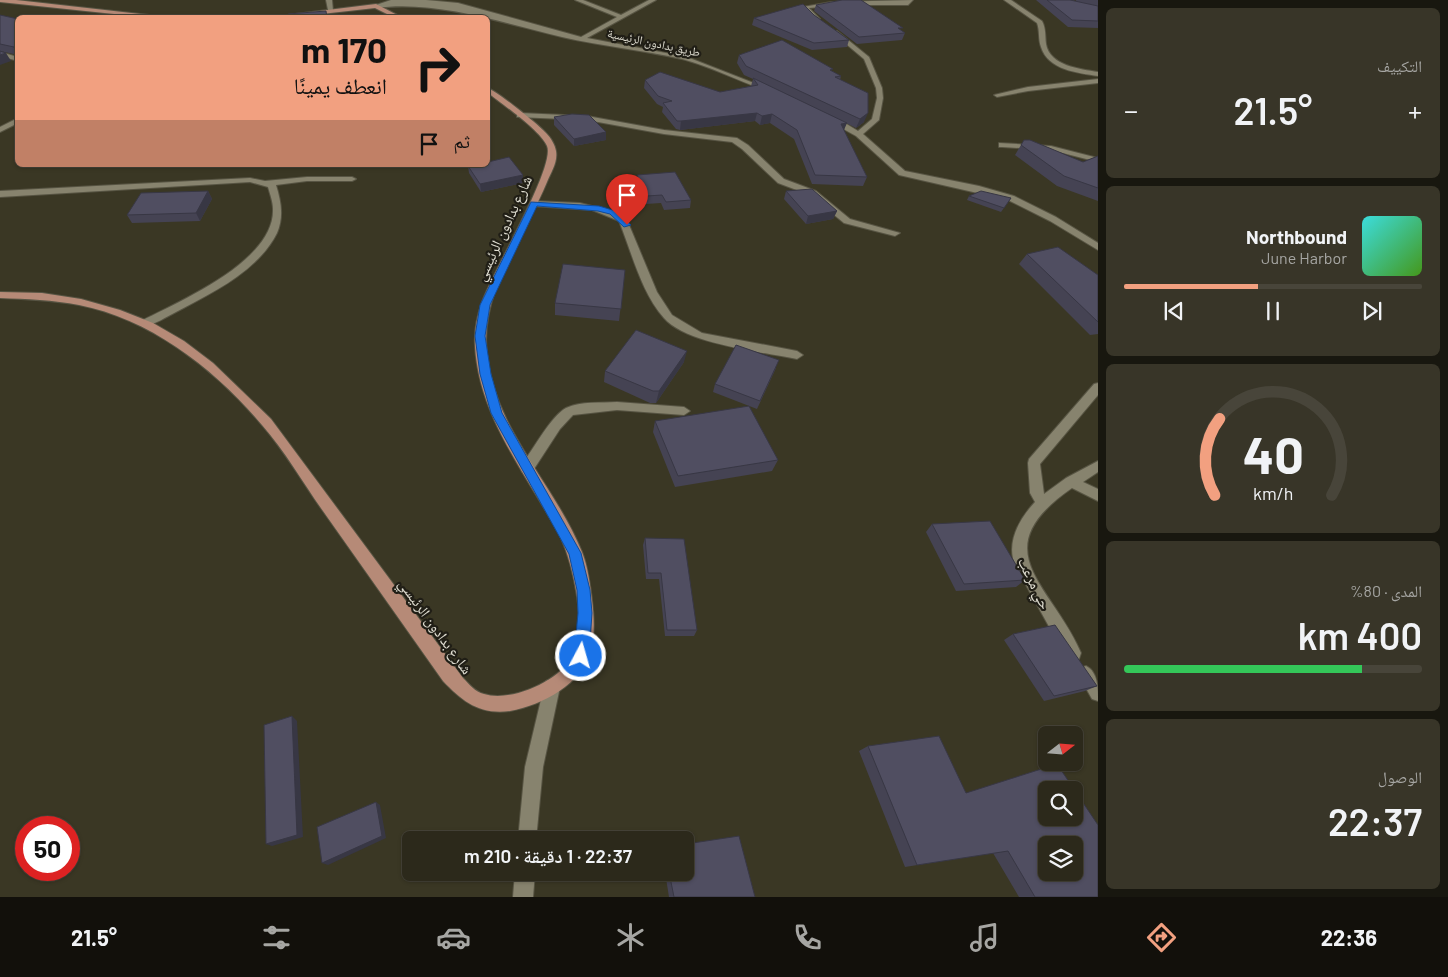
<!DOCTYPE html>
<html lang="ar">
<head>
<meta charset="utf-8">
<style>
	body { margin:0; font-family:Barlow,"Noto Naskh Arabic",sans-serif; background:#383528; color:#f1f3f6; direction:rtl; height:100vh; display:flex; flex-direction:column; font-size:19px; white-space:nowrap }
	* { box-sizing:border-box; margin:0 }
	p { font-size:16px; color:#a6a6a3 }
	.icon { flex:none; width:28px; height:28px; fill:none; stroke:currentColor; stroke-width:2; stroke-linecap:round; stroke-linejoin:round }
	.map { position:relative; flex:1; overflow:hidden; direction:ltr }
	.details { display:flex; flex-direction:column; gap:8px; padding:8px; background:#18170f; width:350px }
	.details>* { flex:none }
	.banner { position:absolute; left:15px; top:15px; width:475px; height:152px; border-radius:8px; box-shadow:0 1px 4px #0004,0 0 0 1px #48453a; direction:rtl; background:#f2a080; color:#111; overflow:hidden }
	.needle { width:32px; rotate:73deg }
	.tools { position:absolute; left:1038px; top:726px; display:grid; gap:10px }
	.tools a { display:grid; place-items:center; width:45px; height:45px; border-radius:8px; background:#2c291b; box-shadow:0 1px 4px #0004,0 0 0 1px #48453a; font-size:25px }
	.speed { position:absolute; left:15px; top:816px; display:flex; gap:10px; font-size:25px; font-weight:700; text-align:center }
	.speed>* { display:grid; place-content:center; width:65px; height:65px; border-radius:50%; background:#2c291b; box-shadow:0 1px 4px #0004,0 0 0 1px #48453a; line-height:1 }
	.speed .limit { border:8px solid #d22; background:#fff; color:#111 }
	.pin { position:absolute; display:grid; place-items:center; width:42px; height:42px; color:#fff; margin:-51px -21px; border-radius:50% 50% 50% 0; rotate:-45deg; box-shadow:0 0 5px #0007 }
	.pin .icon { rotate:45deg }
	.me { position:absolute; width:55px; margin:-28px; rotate:6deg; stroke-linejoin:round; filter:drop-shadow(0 0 4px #0008) }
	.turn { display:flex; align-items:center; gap:18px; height:105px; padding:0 20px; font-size:22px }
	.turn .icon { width:65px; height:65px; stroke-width:2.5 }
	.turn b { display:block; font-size:35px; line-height:42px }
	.then { display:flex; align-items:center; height:48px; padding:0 20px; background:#0003; gap:10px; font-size:19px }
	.big { font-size:38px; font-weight:600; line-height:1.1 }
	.details .widget { flex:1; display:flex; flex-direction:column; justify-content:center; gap:8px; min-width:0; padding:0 18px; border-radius:8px; background:#383528 }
	.details .dial { align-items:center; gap:0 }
	.dial svg { height:130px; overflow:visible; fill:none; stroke:#48453a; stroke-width:7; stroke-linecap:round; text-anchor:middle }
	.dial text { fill:#f1f3f6; stroke:none }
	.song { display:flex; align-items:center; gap:15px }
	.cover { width:60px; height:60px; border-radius:8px; background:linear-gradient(135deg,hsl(180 70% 55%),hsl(100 70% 35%)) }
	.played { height:5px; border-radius:2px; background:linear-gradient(90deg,#f2a080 45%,#48453a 45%) }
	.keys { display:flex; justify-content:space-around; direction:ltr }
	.heat { display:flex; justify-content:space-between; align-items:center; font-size:28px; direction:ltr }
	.charge { height:8px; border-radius:4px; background:linear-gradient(90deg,#34c759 80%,#48453a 0) }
	.trip { position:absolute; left:402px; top:831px; width:292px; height:50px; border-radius:8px; background:#2c291b; box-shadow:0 1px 4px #0004,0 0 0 1px #48453a; font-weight:600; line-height:50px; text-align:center; direction:rtl }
	.tabs { display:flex; height:80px; justify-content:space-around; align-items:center; background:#12100b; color:#a6a6a3 }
	.tabs .icon { width:35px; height:35px }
	.tabs .on { color:#f2a080 }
	.tabs b { font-size:22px; color:#f1f3f6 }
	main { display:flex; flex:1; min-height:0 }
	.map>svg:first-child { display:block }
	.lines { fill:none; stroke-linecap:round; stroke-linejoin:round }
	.minor-casing { stroke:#575443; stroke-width:2 }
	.major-casing { stroke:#575443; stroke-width:2 }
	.minor { fill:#87836e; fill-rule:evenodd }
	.major { fill:#b68a77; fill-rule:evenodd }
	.wall { fill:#454353 }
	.shaded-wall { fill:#383744 }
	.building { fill:#504e61; stroke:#383744; fill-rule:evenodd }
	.route { fill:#1a73e8; stroke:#114b97 }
	.labels { text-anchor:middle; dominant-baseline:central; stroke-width:4.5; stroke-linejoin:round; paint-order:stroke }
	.far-street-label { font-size:12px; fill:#e0ded2; stroke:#201e16 }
	.street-label { font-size:15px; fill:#e0ded2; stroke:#201e16 }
</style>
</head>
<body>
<main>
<section class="details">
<div class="widget"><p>التكييف</p>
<div class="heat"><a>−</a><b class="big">21.5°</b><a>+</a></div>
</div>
<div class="widget">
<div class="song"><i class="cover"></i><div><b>Northbound</b><p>June Harbor</p></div></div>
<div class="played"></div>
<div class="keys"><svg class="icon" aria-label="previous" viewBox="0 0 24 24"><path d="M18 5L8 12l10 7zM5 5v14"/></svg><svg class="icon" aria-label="pause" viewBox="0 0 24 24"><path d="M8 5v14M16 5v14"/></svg><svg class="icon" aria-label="next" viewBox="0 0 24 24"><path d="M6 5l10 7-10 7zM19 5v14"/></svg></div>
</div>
<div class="widget dial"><svg viewBox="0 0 100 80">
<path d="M14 69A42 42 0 1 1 86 69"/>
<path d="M14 69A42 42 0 0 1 17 22" stroke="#f2a080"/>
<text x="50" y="56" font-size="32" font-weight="700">40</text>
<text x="50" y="72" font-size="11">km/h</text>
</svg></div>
<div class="widget"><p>المدى · 80%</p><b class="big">400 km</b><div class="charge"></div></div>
<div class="widget"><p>الوصول</p><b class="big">22:37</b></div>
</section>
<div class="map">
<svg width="1098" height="897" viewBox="0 0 1098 897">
	<rect width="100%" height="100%" fill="#3a3724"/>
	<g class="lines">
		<defs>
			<g id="minor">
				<polygon points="326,0 332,0 333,11 328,10"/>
				<path d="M391 0H426L458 3 581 37 617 17 575 0H583L621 15 649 0H656L587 38 687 57 769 89 764 90C737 80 709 66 682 59 642 50 601 46 562 37 502 23 437 0 376 8L373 6Z"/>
				<polygon points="913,0 908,5 843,5 809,8 820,19 817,21 805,12 803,7 831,2"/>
				<path d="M1004 0H1011L1042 21C1046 28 1045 36 1046 44 1050 66 1080 69 1098 72V76C1078 73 1048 70 1041 47 1038 39 1040 31 1037 23Z"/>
				<polygon points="833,31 837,31 869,57 882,88 883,98 879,120 863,134 905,171 979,186 1014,196 1056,217 1098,243 1098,250 1050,221 1008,200 899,175 856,136 829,121 829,117 835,117 858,131 872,119 877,98 876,88 864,59 833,33"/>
				<polygon points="0,52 18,57 18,61 0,56"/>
				<polygon points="1098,79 1098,83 1028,91 997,97 994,95 1028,87"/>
				<polygon points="520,113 587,116 664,130 737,138 748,145 784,179 816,191 850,219 900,233 895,236 844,223 810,195 778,183 742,149 732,142 664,134 587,120 517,117 517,113"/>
				<polygon points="18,118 18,123 0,132 0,127"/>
				<polygon points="999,143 1051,146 1098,158 1098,162 1051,150 1002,147 999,147"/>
				<path d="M307 177H352L356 179 352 181H307L276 185C281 201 284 217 277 233 258 271 212 293 176 312 166 317 156 324 145 326L140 323 141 321C180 301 275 261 273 209 273 202 270 194 268 187L250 182 0 197V191L250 178 265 181Z"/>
				<path d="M534 201 580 203 616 212 627 220 657 292 672 315 702 333 797 351 803 355 797 359C763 352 686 344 664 318 641 292 632 253 619 221L592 210 531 206V202Z"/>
				<path d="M1098 383V395L1040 464 1044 494 1066 478 1098 461V472L1083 482 1098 489V501L1072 488C981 551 1052 584 1081 653L1079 659 1073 661 1067 659 1016 567C1005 544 1019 519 1035 502L1030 493 1028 463 1029 459 1094 384Z"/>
				<path d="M617 402 684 407 690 411 684 415 617 410 573 415 560 429 532 472H522L521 468 522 464C533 450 551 416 566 408 581 401 601 403 617 402Z"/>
				<path d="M1086 666C1098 672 1098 688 1098 701L1092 699 1078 674 1080 668Z"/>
				<polygon points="552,679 558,681 560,687 543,767 536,840 518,840 525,767 544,687 546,681"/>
				<polygon points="515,872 535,872 533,897 513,897"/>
			</g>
			<g id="major">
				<polygon points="0,0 16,0 176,18 152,18 0,2"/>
				<polygon points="376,4 403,18 395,18 375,8 286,18 263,18"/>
				<path d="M488 88C499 93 537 123 546 133 551 138 555 145 556 151 558 162 551 172 547 182 525 236 479 292 487 354 495 431 554 483 582 552 588 567 590 584 592 600 594 616 595 634 591 650 582 684 543 705 510 711 480 715 463 702 443 681 403 624 363 568 323 511 303 483 285 451 262 425 216 370 151 319 79 305 53 300 27 299 0 298V292L42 293 81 299 120 310 153 323 184 341 213 363 271 419 463 678C469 684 475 692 484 694 512 703 565 679 575 651 586 623 573 565 561 538 529 477 479 419 475 346 474 331 477 316 482 302 492 273 556 166 547 146 540 130 502 104 488 93Z"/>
			</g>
		</defs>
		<use href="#minor" class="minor-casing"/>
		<use href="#major" class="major-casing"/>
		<use href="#minor" class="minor"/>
		<use href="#major" class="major"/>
	</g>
	<g class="wall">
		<polygon points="1036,0 1070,0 1076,1 1076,0 1098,0 1098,28 1068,27"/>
		<polygon points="816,5 902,31 905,33 902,40 857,44 814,11"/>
		<polygon points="0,15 18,19 18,55 0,51"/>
		<polygon points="814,15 849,40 847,47 812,50 752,25 754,18"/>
		<polygon points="739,55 832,71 841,76 840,80 864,122 856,128 846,123 844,130 867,177 863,186 812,184 794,139 770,123 760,125 755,121 680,130 676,129 662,112 663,107 657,104 644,88 645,80 720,92 751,86 753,79 744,75 737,63"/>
		<polygon points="554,117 606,140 574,146 554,125"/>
		<polygon points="1024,140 1083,162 1098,156 1098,201 1057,186 1015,155"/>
		<polygon points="468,166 523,175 523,183 481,192 469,173"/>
		<polygon points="637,175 691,200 690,208 664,210 661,203 646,204 636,183"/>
		<polygon points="208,191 212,199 200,221 132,223 127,215"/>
		<polygon points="786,191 837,211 833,219 806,224 784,199"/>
		<polygon points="969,196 1011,198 1001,212 967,200"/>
		<polygon points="1027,254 1098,275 1098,334 1090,335 1019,264"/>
		<polygon points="625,270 619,321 555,315 555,303"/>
		<polygon points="684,362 656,403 650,403 604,382 605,371"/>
		<polygon points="776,368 757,409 713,392 715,384"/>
		<polygon points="655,421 778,460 772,471 675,487 653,432"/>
		<polygon points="932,524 1025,580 1016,587 956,591 926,532"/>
		<polygon points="645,538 697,630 694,636 665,636 659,579 646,579 643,545"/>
		<polygon points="1013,634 1097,686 1085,691 1044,701 1004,640"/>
		<polygon points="868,746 966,793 1098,897 1019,897 993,853 905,867 859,751"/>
		<polygon points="665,872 686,872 755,897 669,897"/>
	</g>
	<g class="shaded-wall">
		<polygon points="6,53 11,61 0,65 0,55"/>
		<polygon points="757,113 755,121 680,130 681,121"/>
		<polygon points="868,113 864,122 856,128 860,119"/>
		<polygon points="772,114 770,123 760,125 762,116"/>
		<polygon points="847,123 843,132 841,124"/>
		<polygon points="606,132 606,140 574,146 574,139"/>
		<polygon points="523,175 523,183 481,192 480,184"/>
		<polygon points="208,191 212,199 200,221 196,213"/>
		<polygon points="837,211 833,219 806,224 808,216"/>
		<polygon points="687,351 684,362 656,403 659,391"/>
		<polygon points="292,716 297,721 303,837 272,846 266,844"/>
		<polygon points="376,802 380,805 386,838 328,865 322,863"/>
	</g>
	<g class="building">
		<polygon points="842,0 861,0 903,28 898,28 905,33 859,37 816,5"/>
		<polygon points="1047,0 1070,0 1098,6 1098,21 1072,20"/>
		<polygon points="803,4 814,15 849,40 814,43 754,18"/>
		<polygon points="326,11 327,18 289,18 288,14"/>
		<polygon points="0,15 18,19 18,49 15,50 14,47 0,44"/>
		<polygon points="782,40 833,69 830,70 841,76 835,77 868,93 868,113 860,119 746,66 739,55"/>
		<polygon points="0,51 6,53 0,55"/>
		<polygon points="660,72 720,92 758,85 753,78 847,123 841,124 867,177 815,175 797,130 772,114 762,116 757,113 681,121 677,121 663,103 672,101 658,96 645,80"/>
		<polygon points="572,114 589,115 606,132 574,139 554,117"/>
		<polygon points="1024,140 1030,140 1083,162 1098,156 1098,188 1064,176 1021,145"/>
		<polygon points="509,157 523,175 480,184 468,166 488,165 488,162"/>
		<polygon points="675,172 691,200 666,202 662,195 647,196 637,175"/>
		<polygon points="812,189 837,211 808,216 786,191"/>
		<polygon points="208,191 196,213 127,215 141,193"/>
		<polygon points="981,191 1011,198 1004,208 969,196"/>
		<polygon points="1058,247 1098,275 1098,322 1027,254"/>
		<polygon points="563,264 625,270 621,309 555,303"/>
		<polygon points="636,330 687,351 659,391 653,391 605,371"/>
		<polygon points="736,345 779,360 760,401 715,384"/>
		<polygon points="749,406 778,460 678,476 655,421"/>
		<polygon points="990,521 1025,580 964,584 932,524"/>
		<polygon points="645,538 684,539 697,630 667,630 661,573 648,573"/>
		<polygon points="1055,625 1097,686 1054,696 1013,634"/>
		<polygon points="292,716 297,835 266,844 264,725"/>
		<path d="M939 736 966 793 1057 764 1098 825V897H1035L1008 851 917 865 868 746ZM1046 790H1074V818H1046ZM1046 845H1074V872H1046Z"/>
		<polygon points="376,802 382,836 322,863 317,827"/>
		<polygon points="739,836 755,897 674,897 669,872 686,872 686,844"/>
	</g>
	<polygon class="route" points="531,202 599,206 616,211 631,225 624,227 610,214 598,211 537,206 490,305 485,336 491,374 502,413 581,553 590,590 592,613 589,656 586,661 581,663 576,661 574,656 578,613 577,590 569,554 491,413 480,374 475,336 480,305"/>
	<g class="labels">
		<g class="far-street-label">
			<text transform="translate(654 42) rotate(12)">طريق بدادون الرئيسية</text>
		</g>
		<g class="street-label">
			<text transform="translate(503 228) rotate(-65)">شارع بدادون الرئيسي</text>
			<text transform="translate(1035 583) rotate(64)">حي مرعب</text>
			<text transform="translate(436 626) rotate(54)">شارع بدادون الرئيسي</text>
		</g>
	</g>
</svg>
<div class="tools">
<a><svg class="needle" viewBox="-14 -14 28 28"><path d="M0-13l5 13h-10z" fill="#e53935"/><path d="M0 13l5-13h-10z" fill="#a6a6a3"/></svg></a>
<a><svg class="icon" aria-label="search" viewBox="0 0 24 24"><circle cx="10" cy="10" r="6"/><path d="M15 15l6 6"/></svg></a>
<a><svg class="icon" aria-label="layers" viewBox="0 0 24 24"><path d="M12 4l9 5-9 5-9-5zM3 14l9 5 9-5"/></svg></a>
</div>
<div class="speed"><div class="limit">50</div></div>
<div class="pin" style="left:627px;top:225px;background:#d93025"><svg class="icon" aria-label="arrive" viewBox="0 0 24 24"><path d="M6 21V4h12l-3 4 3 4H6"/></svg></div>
<svg class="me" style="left:581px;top:656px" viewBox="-20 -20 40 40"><circle r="17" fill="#1a73e8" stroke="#fff" stroke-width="3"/><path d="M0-11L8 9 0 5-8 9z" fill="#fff"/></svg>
<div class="trip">22:37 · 1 دقيقة · 210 m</div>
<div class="banner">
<div class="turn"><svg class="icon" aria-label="right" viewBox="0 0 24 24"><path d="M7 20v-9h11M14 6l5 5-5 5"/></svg><div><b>170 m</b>انعطف يمينًا</div></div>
<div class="then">ثم<svg class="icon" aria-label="arrive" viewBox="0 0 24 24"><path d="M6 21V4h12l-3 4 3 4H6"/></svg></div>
</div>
</div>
</main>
<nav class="tabs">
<b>22:36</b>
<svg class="icon on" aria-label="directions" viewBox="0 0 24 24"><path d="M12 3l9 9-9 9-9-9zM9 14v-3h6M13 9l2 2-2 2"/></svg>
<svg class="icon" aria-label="music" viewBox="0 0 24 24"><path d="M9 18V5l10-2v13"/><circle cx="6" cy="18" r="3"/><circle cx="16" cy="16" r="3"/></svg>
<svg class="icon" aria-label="phone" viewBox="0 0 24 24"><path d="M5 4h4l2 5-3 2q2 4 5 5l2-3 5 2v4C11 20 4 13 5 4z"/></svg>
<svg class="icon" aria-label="climate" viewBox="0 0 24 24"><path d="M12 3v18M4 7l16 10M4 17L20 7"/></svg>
<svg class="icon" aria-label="car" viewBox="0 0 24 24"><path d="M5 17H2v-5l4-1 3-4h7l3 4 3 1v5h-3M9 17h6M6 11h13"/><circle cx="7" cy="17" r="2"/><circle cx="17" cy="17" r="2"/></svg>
<svg class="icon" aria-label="filters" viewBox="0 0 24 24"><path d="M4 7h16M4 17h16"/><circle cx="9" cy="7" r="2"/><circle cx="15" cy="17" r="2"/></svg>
<b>21.5°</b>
</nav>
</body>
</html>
